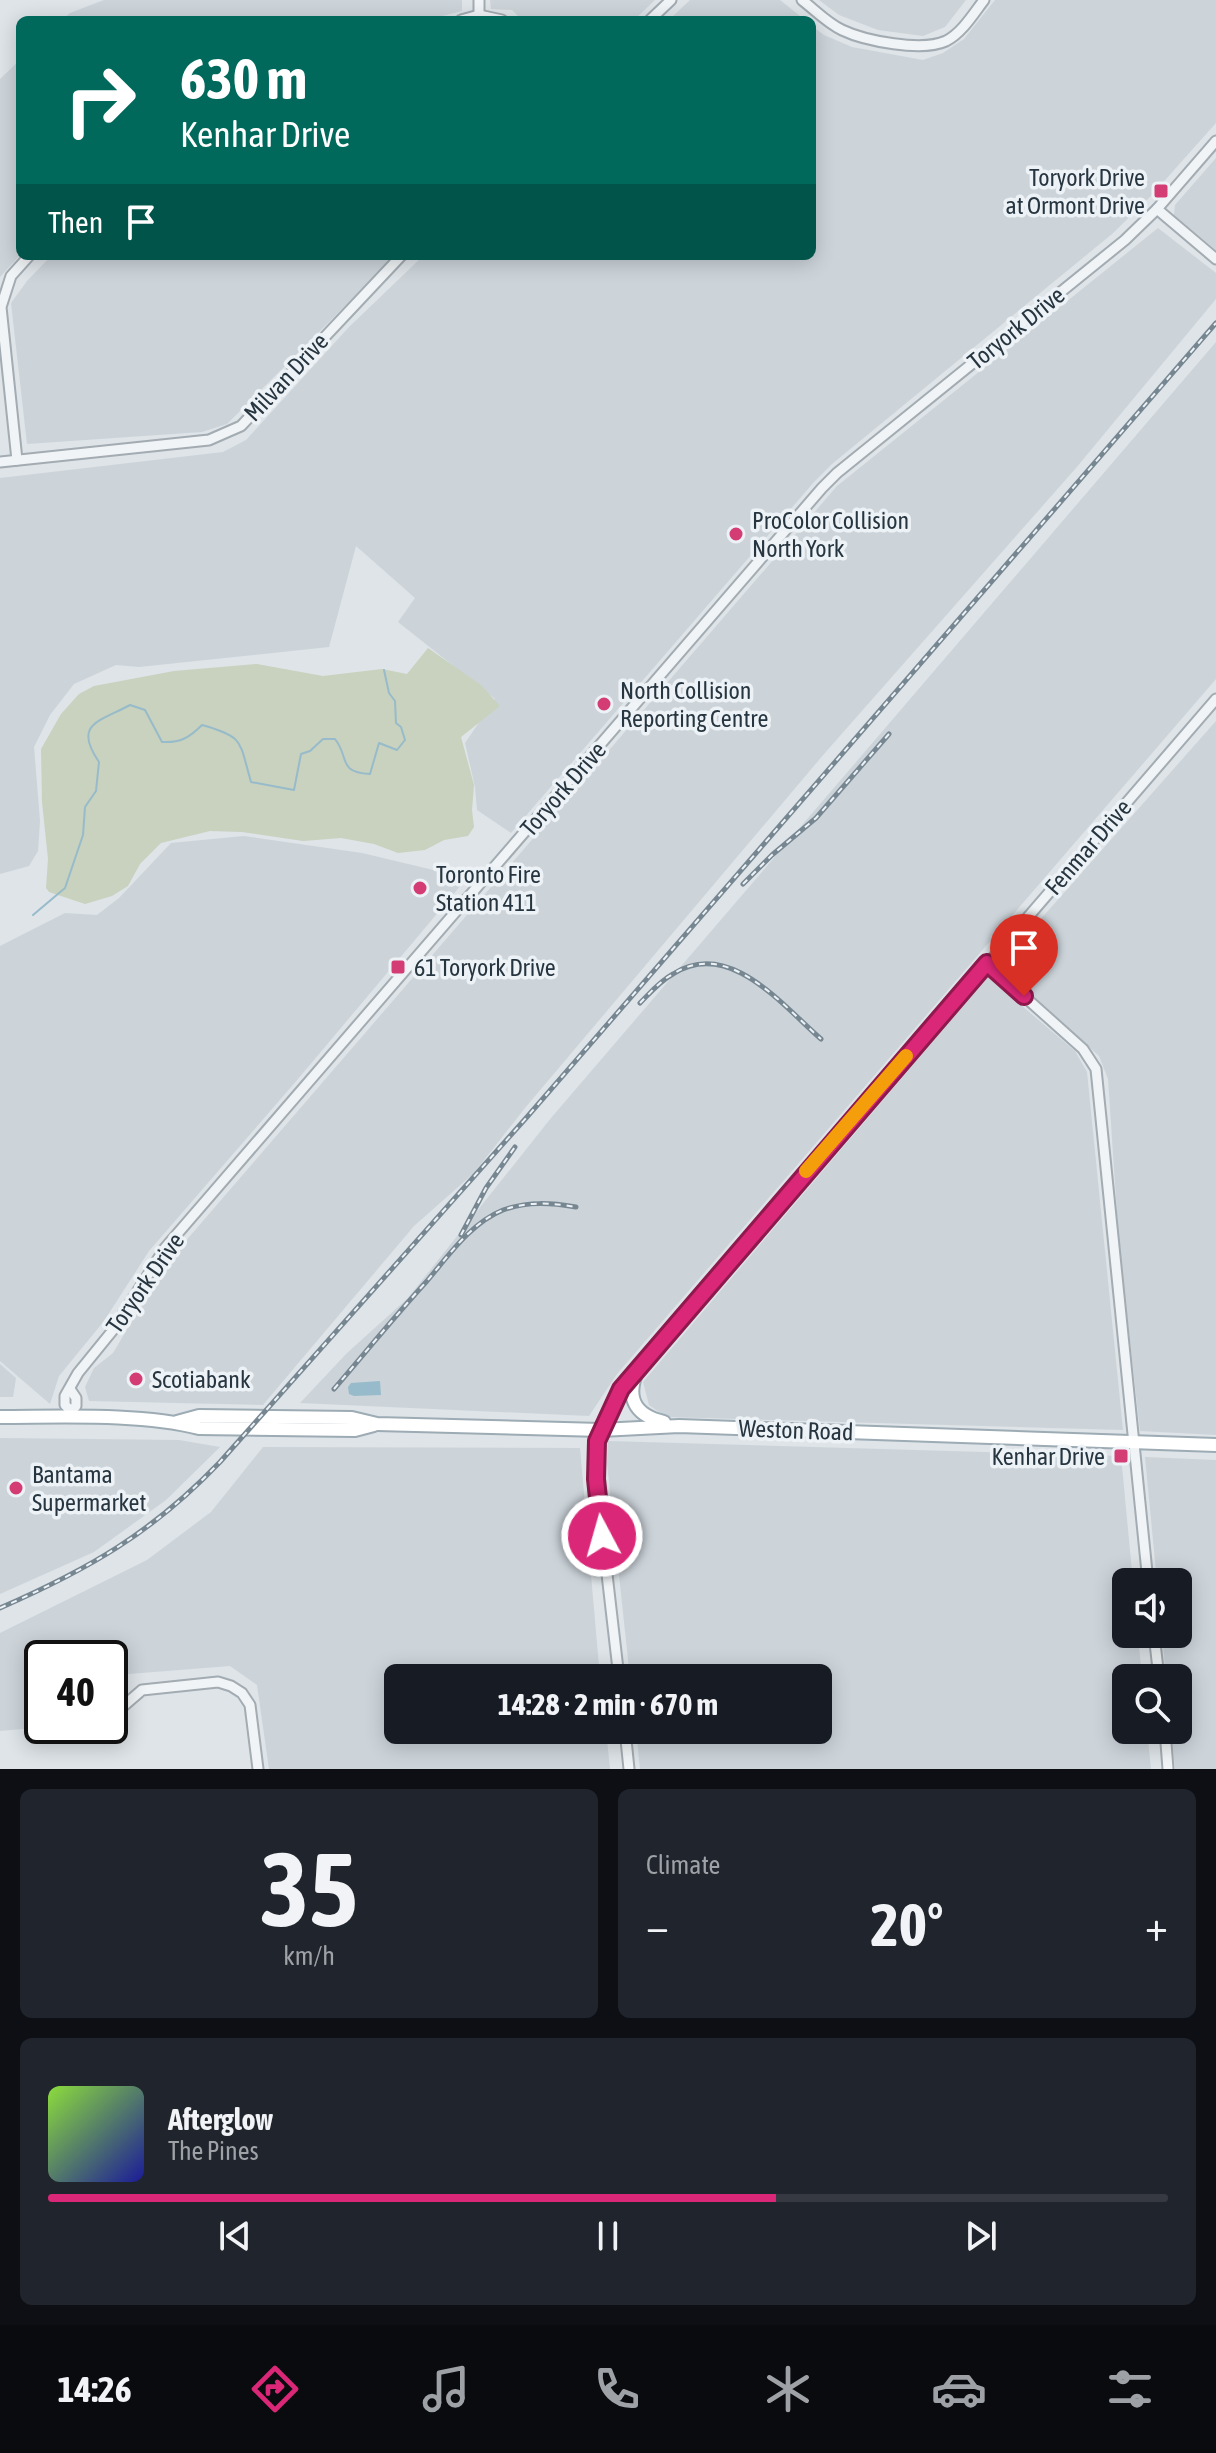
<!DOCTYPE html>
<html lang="en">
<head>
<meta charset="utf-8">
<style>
	body { margin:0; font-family:"Asap Condensed",sans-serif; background:#20242c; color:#f1f3f6; height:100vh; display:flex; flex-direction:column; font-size:30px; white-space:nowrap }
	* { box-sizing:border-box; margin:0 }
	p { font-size:26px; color:#9ea1a6 }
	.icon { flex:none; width:44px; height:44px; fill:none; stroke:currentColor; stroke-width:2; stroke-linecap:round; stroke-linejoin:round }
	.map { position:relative; height:1769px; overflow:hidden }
	.details { display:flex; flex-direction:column; gap:20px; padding:20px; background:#0d0f14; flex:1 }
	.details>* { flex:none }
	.top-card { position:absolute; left:16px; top:16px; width:800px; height:244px; border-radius:12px; box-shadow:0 4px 20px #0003; background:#00695c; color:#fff; overflow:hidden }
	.buttons { position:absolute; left:1112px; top:1568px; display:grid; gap:16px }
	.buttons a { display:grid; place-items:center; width:80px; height:80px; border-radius:12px; background:#171b24; box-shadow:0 4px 20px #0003; font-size:40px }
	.speed { position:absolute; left:24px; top:1640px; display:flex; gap:16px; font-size:40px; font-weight:700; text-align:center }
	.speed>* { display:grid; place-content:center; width:104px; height:104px; border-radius:50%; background:#171b24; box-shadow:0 4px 20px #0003; line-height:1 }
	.speed .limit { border:4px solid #111; border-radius:12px; background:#fff; color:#111 }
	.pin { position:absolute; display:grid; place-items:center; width:68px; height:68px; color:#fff; margin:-82px -34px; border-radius:50% 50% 50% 0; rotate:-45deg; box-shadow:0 0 8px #0007 }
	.pin .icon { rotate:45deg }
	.me { position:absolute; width:88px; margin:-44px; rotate:354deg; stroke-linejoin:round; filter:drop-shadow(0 0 6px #0008) }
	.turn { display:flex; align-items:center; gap:28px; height:168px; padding:0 32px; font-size:36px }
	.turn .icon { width:104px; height:104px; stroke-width:2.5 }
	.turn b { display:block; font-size:56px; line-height:68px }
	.then { display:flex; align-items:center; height:76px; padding:0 32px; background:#0003; gap:16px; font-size:30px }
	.big { font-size:60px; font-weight:700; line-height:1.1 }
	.details .card { flex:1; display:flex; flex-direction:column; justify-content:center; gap:12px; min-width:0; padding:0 28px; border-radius:12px; background:#20242c }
	.details .dial { align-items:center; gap:0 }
	.dial b { font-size:104px; line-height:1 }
	.song { display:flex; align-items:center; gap:24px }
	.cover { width:96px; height:96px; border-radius:12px; background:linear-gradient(135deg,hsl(90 70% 55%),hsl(240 70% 35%)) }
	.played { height:8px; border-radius:4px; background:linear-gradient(90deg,#db2777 65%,#363941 65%) }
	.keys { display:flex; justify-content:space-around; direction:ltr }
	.heat { display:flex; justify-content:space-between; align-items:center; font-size:44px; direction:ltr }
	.details .tiles { flex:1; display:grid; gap:20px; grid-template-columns:1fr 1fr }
	.card:last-child { grid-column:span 2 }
	.trip { position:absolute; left:384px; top:1664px; width:448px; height:80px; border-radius:12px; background:#171b24; box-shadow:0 4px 20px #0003; font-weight:700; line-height:80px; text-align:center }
	.dock { display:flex; height:128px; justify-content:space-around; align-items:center; background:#090b0e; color:#9ea1a6 }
	.dock .icon { width:56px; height:56px }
	.dock .selected { color:#db2777 }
	.dock b { font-size:36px; color:#f1f3f6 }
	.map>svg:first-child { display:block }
	.built { fill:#ccd4da }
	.green { fill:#c8d2be }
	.water { fill:#97bbca }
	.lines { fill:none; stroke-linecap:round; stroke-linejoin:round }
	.stream { stroke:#97bbca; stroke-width:2 }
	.minor-casing { stroke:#a3acb2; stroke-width:13 }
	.major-casing { stroke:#9dabb4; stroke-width:16 }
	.minor { stroke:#f1f4f6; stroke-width:9 }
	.major { stroke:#fff; stroke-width:12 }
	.rail-casing { stroke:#778792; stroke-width:5 }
	.rail { stroke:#edf2f6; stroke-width:2; stroke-dasharray:6; stroke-linecap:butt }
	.route-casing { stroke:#8e194d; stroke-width:20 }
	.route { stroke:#db2777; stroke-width:14 }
	.slow { stroke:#f59e0b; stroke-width:14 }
	.poi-dot { fill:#d33d74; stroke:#edf2f6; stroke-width:3 }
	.labels { text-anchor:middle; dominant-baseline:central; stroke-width:7; stroke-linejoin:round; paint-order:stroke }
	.poi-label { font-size:24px; fill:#26353f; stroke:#edf2f6; text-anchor:start }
	.street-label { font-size:24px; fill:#26353f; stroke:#edf2f6 }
</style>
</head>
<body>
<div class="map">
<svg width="1216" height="1769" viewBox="0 0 1216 1769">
	<rect width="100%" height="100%" fill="#dee4e8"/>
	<g class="built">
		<polygon points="104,0 462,0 462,11 426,20 62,20 70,13"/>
		<polygon points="490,0 655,0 634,20 522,20 512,10 491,9"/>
		<polygon points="690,0 780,0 805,20 669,20"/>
		<polygon points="819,0 966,0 945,27 923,36 878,30 839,15"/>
		<polygon points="995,0 1216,0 1216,123 1150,197 1112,234 832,464 814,482 511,833 477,810 475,787 465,743 495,699 398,622 415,598 356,546 329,647 139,667 116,665 74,684 50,715 34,747 40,821 38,851 29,866 0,874 0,478 223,452 246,440 349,327 423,256 812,256 812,26 824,35 852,47 923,60 943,53 964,39"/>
		<polygon points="20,60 20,255 0,277 0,79"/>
		<polygon points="1216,158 1216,250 1174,215 1175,205"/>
		<polygon points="1158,228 1216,273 1216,299 1076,468 824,754 525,1108 474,1173 414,1226 263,1405 89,1401 85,1387 94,1368 113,1353 165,1265 837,486"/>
		<polygon points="51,256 395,256 227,424 202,432 27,444 11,303 27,281"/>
		<polygon points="1216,342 1216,679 617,1374 589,1416 300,1403 347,1353 408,1298 551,1118"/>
		<polygon points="1216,721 1216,1435 1140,1431 1119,1243 1108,1079 1099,1056 1000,965"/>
		<polygon points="244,836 362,853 467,878 298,1079 149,1251 104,1321 59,1376 50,1404 0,1361 0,946 65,913 97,915 119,898 171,843"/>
		<polygon points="988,977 1075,1051 1087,1072 1123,1430 666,1417 649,1405 643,1382"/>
		<polygon points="0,1364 16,1378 13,1397 0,1397"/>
		<polygon points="0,1438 179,1440 220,1447 166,1500 94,1552 0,1594"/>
		<polygon points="608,1441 1121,1456 1133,1582 1126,1582 1126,1634 1138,1634 1142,1678 1126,1678 1126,1730 1147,1730 1151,1769 640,1769 636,1730 818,1730 818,1678 630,1678 607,1463"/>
		<polygon points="263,1447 580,1448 600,1678 398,1678 398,1730 606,1730 610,1769 269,1769 257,1685 230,1666 116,1675 110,1680 110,1658 42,1658 42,1726 56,1726 0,1731 0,1633 147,1560 211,1512"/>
		<polygon points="1145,1457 1216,1460 1216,1769 1175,1769 1171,1730 1178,1730 1178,1678 1166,1678 1162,1634 1178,1634 1178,1582 1157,1582"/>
	</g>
	<polygon class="green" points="428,648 481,685 500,706 461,737 474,785 472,810 474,827 468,836 444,840 425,850 398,853 374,844 341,838 303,841 242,832 210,831 161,843 140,864 128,886 112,896 85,904 49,892 46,888 48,859 42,802 41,749 61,714 79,694 94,686 174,671 257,664 323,676 382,669 407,674"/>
	<polygon class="water" points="380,1381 381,1395 354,1396 349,1394 348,1387 351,1383"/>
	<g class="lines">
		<path class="stream" d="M33 915 65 888 83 835 85 807 96 791 99 762C73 724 98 722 130 705L145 710 162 742C180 743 189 738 202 725 245 737 239 741 251 782L294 790 301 754 310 751 323 739H335C350 758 337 772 370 774L379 743 397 750 405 740 401 727 396 723 395 701 389 693 384 670"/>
		<defs>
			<g id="minor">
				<path d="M802 0C815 10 827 23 842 30 865 41 922 52 946 41 962 33 974 13 984 0"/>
				<polyline points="479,15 479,0"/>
				<polyline points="461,20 479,15 502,20"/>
				<polyline points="650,20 671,0"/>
				<polyline points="1157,209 1216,259"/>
				<polyline points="17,460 1,307 11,276 29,256"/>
				<polyline points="0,462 209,440 241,426 401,256"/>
				<polyline points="987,963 1083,1049 1096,1069 1148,1582"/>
				<polyline points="70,1389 76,1398 76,1406 71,1411"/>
				<polyline points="71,1411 65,1405 65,1396 78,1373 113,1330 165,1248 822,488 837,473 1125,240 1157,209 1216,141"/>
				<polyline points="1154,1634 1159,1678"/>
				<polyline points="619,1678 596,1479 597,1441 621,1389 1216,699"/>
				<polyline points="120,1709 142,1690 218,1682 231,1686 242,1693 250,1705 258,1769"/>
				<polyline points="625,1730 629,1769"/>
				<polyline points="1165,1730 1168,1769"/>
			</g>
			<g id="major">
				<path d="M639 1367C625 1396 633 1415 664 1422"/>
				<path d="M0 1417C61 1417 141 1413 199 1428L355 1430 374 1425"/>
				<polyline points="177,1422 199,1416 352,1418 377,1424 601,1430 679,1426 1216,1445"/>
			</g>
		</defs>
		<use href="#minor" class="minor-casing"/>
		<use href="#major" class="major-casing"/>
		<use href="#minor" class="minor"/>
		<use href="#major" class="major"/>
		<defs>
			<g id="rail">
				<polyline points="743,884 772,855 816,818 889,734"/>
				<path d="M640 1003C650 993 660 981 673 974 729 938 782 1005 821 1039"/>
				<polyline points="461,1235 486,1188 515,1147"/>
				<path d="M334 1389C365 1353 395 1316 427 1281 449 1255 471 1223 503 1210 528 1201 552 1203 576 1207"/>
				<path d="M0 1608C89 1569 152 1533 220 1462L527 1117 1216 323"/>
			</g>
		</defs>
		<use href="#rail" class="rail-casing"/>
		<use href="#rail" class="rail"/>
	</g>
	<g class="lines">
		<defs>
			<polyline id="route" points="602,1536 596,1479 597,1441 621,1389 987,963 1024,996"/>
		</defs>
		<use href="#route" class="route-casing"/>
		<use href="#route" class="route"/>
		<polyline class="slow" points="806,1171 906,1056"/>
	</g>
	<g class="poi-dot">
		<rect x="1153" y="183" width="16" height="16" rx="4"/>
		<circle cx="736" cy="534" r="8"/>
		<circle cx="604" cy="704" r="8"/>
		<circle cx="420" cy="888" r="8"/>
		<rect x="390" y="959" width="16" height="16" rx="4"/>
		<circle cx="136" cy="1379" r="8"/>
		<rect x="1113" y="1448" width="16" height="16" rx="4"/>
		<circle cx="16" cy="1488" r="8"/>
	</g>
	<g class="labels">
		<g class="poi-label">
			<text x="1145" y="177" text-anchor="end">Toryork Drive<tspan x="1145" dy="28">at Ormont Drive</tspan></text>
			<text x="752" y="520">ProColor Collision<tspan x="752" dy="28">North York</tspan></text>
			<text x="620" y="690">North Collision<tspan x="620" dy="28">Reporting Centre</tspan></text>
			<text x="436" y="874">Toronto Fire<tspan x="436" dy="28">Station 411</tspan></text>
			<text x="414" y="967">61 Toryork Drive</text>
			<text x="152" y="1379">Scotiabank</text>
			<text x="1105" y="1456" text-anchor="end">Kenhar Drive</text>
			<text x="32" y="1474">Bantama<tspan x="32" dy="28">Supermarket</tspan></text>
		</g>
		<g class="street-label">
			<text transform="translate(1016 328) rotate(-39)">Toryork Drive</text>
			<text transform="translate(286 377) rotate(-47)">Milvan Drive</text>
			<text transform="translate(563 789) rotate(-49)">Toryork Drive</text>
			<text transform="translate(1088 847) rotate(-49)">Fenmar Drive</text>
			<text transform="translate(145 1283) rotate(-55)">Toryork Drive</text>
			<text transform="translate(796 1430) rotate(2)">Weston Road</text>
		</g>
	</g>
</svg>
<div class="buttons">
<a><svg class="icon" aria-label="sound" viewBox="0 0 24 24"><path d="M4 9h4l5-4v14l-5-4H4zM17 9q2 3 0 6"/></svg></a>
<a><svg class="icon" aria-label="search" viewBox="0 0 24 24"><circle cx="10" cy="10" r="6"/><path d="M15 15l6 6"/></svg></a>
</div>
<div class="speed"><div class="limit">40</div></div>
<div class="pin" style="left:1024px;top:996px;background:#d93025"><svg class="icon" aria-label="arrive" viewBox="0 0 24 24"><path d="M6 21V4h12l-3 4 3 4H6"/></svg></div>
<svg class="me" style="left:602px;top:1536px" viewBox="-20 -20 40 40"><circle r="17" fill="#db2777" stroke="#fff" stroke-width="3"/><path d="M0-11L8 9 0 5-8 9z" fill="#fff"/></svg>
<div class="trip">14:28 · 2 min · 670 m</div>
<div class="top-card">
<div class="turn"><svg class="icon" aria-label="right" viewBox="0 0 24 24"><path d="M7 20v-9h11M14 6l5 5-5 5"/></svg><div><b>630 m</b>Kenhar Drive</div></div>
<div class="then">Then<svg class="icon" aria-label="arrive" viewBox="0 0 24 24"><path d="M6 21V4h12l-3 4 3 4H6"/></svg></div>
</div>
</div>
<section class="details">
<div class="tiles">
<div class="card dial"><b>35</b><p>km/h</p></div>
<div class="card"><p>Climate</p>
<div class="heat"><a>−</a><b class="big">20°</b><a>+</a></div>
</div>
<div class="card">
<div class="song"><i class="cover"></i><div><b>Afterglow</b><p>The Pines</p></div></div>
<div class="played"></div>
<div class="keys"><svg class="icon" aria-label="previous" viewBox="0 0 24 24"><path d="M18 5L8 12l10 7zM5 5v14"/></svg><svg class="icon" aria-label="pause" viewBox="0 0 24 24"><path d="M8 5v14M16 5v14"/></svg><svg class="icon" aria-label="next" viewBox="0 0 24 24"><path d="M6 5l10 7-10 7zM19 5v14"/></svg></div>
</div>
</div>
</section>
<nav class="dock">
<b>14:26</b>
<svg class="icon selected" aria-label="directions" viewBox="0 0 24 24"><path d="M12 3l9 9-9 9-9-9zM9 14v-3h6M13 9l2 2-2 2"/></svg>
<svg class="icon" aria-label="music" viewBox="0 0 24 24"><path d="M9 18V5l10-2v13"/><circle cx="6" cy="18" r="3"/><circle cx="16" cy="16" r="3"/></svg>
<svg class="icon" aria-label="phone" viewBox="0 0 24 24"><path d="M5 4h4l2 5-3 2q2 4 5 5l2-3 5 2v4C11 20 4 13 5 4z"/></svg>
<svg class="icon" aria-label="climate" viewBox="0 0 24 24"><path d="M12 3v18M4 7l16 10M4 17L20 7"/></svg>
<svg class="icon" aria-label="car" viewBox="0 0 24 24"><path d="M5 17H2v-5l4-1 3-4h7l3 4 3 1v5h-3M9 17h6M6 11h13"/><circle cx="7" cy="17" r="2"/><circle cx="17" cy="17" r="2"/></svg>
<svg class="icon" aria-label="filters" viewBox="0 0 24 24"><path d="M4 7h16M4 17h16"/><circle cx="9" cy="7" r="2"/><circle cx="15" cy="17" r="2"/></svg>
</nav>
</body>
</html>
